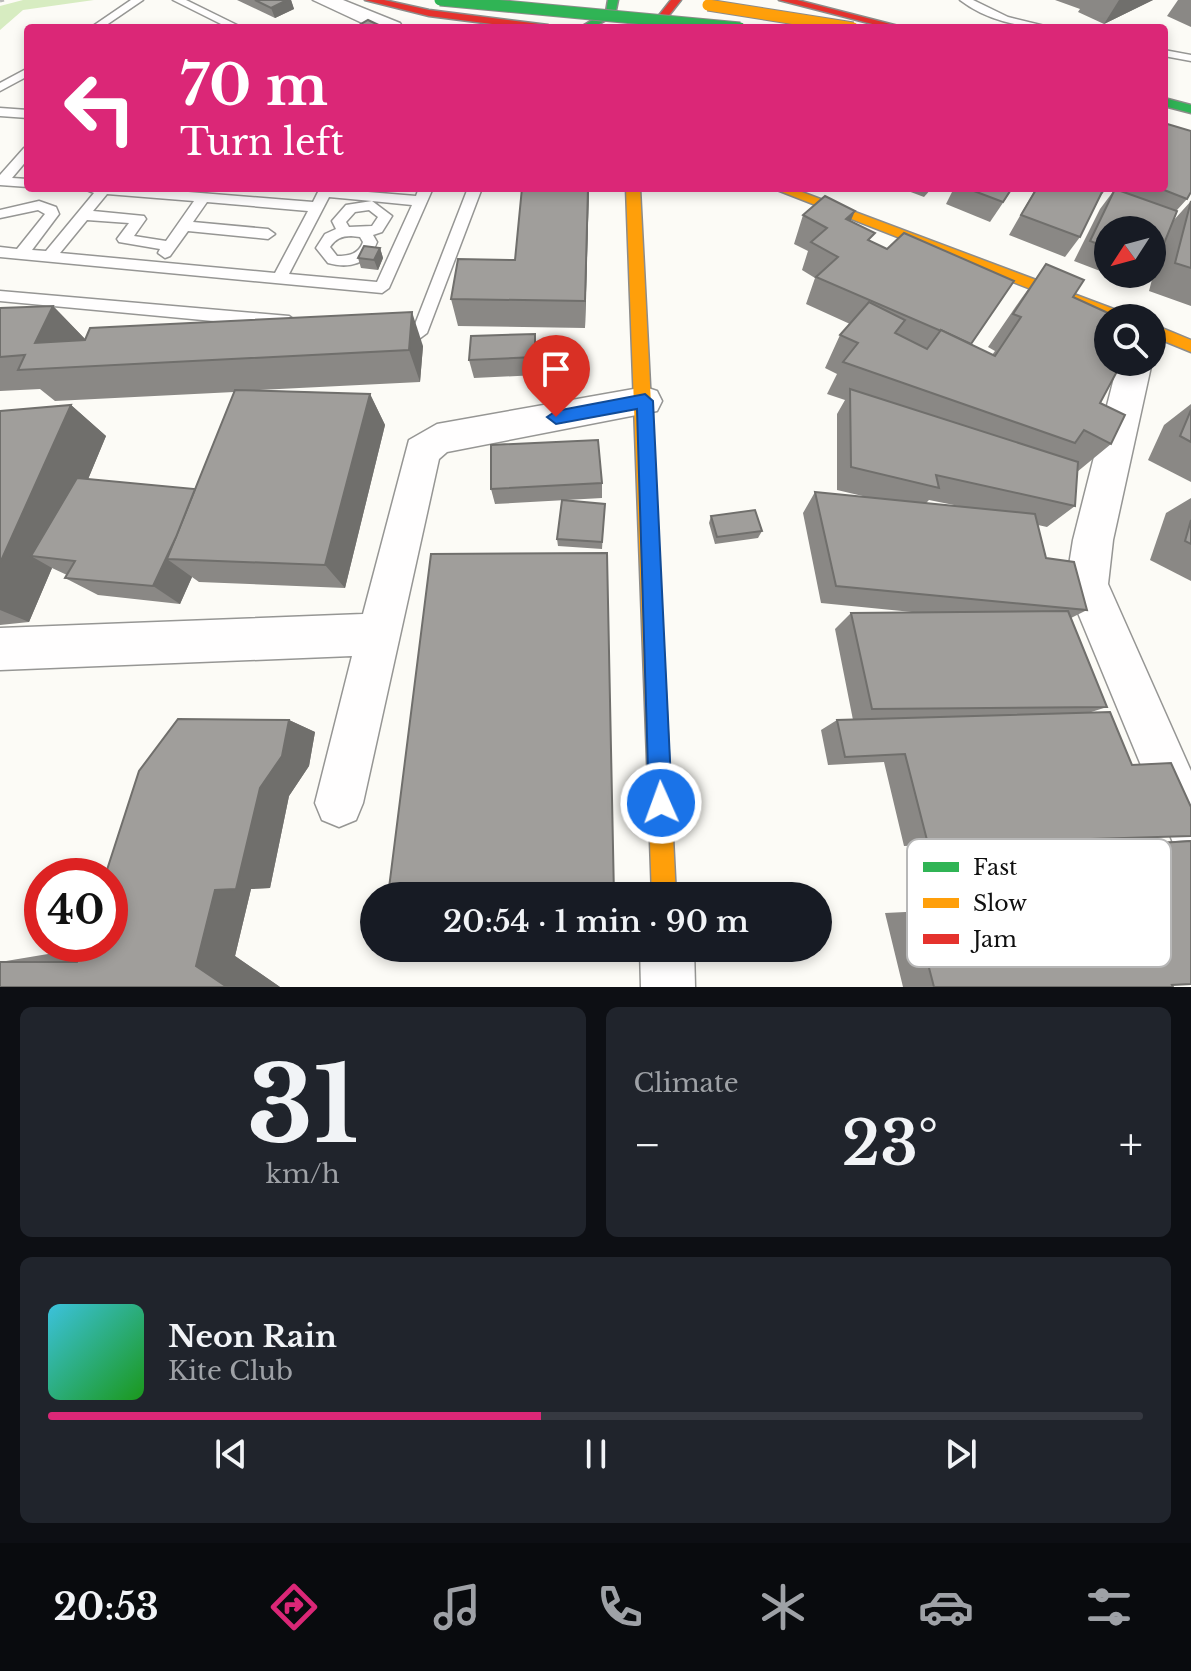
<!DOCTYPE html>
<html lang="en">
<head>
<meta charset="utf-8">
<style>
	body { margin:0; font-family:"Libre Baskerville",serif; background:#20242c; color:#f1f3f6; height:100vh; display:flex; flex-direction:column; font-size:30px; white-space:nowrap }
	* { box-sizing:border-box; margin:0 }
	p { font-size:26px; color:#9ea1a6 }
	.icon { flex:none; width:44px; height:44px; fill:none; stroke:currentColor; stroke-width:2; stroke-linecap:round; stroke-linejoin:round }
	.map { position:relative; height:987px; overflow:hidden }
	.side { display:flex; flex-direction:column; gap:20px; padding:20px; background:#0d0f14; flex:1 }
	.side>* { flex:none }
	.top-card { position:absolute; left:24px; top:24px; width:1144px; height:168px; border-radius:8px; box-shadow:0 4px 12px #0003; background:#db2777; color:#fff; overflow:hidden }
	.needle { width:52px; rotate:234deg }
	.tools { position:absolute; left:1094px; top:216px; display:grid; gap:16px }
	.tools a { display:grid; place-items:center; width:72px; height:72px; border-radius:50%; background:#171b24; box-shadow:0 4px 12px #0003; font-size:40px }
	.speed { position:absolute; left:24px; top:858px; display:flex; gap:16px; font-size:40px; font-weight:700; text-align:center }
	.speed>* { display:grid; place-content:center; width:104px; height:104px; border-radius:50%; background:#171b24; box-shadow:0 4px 12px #0003; line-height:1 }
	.speed .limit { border:12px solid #d22; background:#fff; color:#111 }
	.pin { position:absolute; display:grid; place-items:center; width:68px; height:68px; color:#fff; margin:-82px -34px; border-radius:50% 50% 50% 0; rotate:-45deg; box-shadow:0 0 8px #0007 }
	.pin .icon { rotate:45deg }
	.me { position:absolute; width:88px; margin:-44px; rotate:358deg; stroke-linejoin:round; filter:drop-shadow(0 0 6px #0008) }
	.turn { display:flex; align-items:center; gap:28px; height:168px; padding:0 24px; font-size:36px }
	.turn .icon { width:104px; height:104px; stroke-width:2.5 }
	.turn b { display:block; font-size:56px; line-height:68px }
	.big { font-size:60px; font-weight:600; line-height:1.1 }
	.side .widget { flex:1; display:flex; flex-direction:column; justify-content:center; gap:12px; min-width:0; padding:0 28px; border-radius:12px; background:#20242c }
	.side .dial { align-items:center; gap:0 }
	.dial b { font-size:104px; line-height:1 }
	.song { display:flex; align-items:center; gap:24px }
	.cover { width:96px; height:96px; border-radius:12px; background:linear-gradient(135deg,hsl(190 70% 55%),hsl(120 70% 35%)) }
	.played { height:8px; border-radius:4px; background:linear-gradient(90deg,#db2777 45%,#363941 45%) }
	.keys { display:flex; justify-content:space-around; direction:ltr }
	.heat { display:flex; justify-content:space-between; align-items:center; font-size:44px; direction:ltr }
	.side .tiles { flex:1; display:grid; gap:20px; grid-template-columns:1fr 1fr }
	.widget:last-child { grid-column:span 2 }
	.trip { position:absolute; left:360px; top:882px; width:472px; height:80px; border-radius:40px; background:#171b24; box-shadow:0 4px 12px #0003; font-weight:600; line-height:80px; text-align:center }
	.tab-bar { display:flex; height:128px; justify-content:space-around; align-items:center; background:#090b0e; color:#9ea1a6 }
	.tab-bar .icon { width:56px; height:56px }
	.tab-bar .active { color:#db2777 }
	.tab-bar b { font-size:36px; color:#f1f3f6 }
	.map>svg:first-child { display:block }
	.forest { fill:#d7ecc1 }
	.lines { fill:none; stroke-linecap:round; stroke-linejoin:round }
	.lane-casing { stroke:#969694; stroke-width:3 }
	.street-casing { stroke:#969694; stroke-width:3 }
	.fast-casing { stroke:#8d8c8a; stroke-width:3 }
	.slow-casing { stroke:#8d8c8a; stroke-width:3 }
	.jam-casing { stroke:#8d8c8a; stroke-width:3 }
	.path { stroke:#b9b9b8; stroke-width:3; stroke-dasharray:5 3; stroke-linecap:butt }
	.lane { fill:#fffefe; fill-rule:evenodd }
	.street { fill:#fffefe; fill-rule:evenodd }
	.fast { fill:#30b455; fill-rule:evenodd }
	.slow { fill:#ff9f0a; fill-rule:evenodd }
	.jam { fill:#e5322d; fill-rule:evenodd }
	.fast-bridge-casing { stroke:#8d8c8a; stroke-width:13; stroke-linecap:butt }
	.slow-bridge-casing { stroke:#8d8c8a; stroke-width:13; stroke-linecap:butt }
	.fast-bridge { stroke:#30b455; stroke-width:11 }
	.slow-bridge { stroke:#ff9f0a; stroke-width:11 }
	.wall { fill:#8a8885; fill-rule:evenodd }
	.shaded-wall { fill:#706f6c }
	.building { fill:#a09e9b; stroke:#706f6c; stroke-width:2 }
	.route { fill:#1a73e8; stroke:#114b97; stroke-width:2 }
	.key { fill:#fff; stroke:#b7b7b7; stroke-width:2 }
	.key-label { font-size:22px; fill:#101010 }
</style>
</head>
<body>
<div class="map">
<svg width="1191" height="987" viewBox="0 0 1191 987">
	<rect width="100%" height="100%" fill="#fcfbf6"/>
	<polygon class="forest" points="23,0 94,0 23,10 0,30 0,6"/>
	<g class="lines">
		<defs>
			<g id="lane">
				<polygon points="131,0 143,0 102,28 90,28"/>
				<polygon points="173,0 186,0 243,28 229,28"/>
				<path d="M960 0H973L1008 17 1053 28C1021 28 986 20 960 0Z"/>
				<polygon points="1164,50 1191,55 1191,61 1164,56"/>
				<polygon points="28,68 28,76 0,91 0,83"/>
				<polygon points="0,108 28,110 28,118 0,116"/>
				<polygon points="28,147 28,159 12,178 28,179 28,187 0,185 0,175 24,148"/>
				<path d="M82 188H139L313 202 320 188 416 196 419 188H433L389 288 382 293 0 257V247L17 249 45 214 38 210 0 218V210L39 201 56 207 59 214 32 250 46 251 94 193ZM107 194 194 201 166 241 134 236 146 219 144 216 93 211ZM329 197 372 201 346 205 332 221 336 229 325 234 316 248 328 263C349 269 369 264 377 242L373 235 382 232 392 216 372 201 412 205 377 282 289 274ZM207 202 308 211 275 273 60 253 87 220 129 223 117 239 119 242 160 249 158 253 165 258 170 256 188 231 268 239 275 234 268 229 193 222ZM369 210 378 217 372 226 349 227 346 222 355 212ZM351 236 360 237 363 242C359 254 349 256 337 256L330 247C335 239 342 236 351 236Z"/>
				<polygon points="468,188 482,188 427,333 419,339 389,335 386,331 389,327 414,327"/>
				<polygon points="0,291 289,316 297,322 289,328 0,301"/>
			</g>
			<g id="street">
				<polygon points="313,0 343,0 400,23 403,28 373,28"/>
				<polygon points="1118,362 1152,362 1113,540 1108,584 1191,771 1191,853 1174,845 1066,584 1073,540"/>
				<polygon points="645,387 657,391 662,401 657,411 447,452 439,459 363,803 356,820 339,827 322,820 315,803 352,656 0,670 0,628 363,614 409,440 437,424"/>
				<polygon points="640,948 694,948 695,987 641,987"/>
			</g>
			<g id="fast">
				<polygon points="608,0 618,0 615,15 592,28 579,28 606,12"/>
				<polygon points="1164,98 1191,105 1191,113 1164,106"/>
			</g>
			<g id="slow">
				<polygon points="626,188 640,188 676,896 652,896"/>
				<polygon points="772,188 791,188 1127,314 1130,318 1108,319"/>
				<polygon points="1152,324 1191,340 1191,352 1152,336"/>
			</g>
			<g id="jam">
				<polygon points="365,0 384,0 429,10 548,25 553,28 523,28 429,16"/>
				<polygon points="671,0 681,0 659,28 649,28"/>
				<polygon points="779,0 797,0 906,28 888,28"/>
			</g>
		</defs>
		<use href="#lane" class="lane-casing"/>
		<use href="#street" class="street-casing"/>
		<use href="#fast" class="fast-casing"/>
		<use href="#slow" class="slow-casing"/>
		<use href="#jam" class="jam-casing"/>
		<polyline class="path" points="0,1 4,0"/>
		<use href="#lane" class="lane"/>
		<use href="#street" class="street"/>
		<use href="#fast" class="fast"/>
		<use href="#slow" class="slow"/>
		<use href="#jam" class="jam"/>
		<defs>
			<polyline id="fast-bridge" points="440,0 740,28"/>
			<polyline id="slow-bridge" points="708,5 853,28"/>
		</defs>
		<use href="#fast-bridge" class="fast-bridge-casing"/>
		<use href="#slow-bridge" class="slow-bridge-casing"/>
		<use href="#fast-bridge" class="fast-bridge"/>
		<use href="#slow-bridge" class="slow-bridge"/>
	</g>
	<g class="wall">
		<polygon points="237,0 291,0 294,9 275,18"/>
		<polygon points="1055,0 1153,0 1104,24 1078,12 1080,9"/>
		<polygon points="1178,0 1191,0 1191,27 1167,16"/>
		<polygon points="522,188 589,188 585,328 458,326 451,299 515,260"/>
		<polygon points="900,188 932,188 924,197"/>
		<polygon points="954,188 1013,188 990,222 946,204"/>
		<polygon points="1036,188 1107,188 1099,198 1080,237 1065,257 1009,235"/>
		<polygon points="1121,188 1164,188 1187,199 1177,210 1173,221 1191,201 1191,306 1149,291 1157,260 1152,269 1152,230 1108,230 1108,274 1074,261 1100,209 1115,189 1119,190"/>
		<path d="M803 215 850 221 971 344 992 355 995 351 988 347 1021 299 1046 264 1073 297 1111 444 1077 472 1075 506 1047 527 1038 525 1046 558 1087 610 1071 618 1107 707 1088 713 1191 836 904 846 884 762 828 765 821 730 837 720H853L835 629 851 613 912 612 821 603 803 513 815 492 867 497 837 490V414L845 400 827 394 837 374 825 368 840 335 850 324 806 304 815 278 802 270 808 251 794 244ZM929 500 959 506 926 503Z"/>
		<polygon points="380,248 383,258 378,270 361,268 358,258"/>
		<polygon points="1109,274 1147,274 1137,285"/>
		<polygon points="53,306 85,339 423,346 420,382 259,390 370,394 385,425 345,588 199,582 192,577 180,604 98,595 65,578 67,575 52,568 29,622 0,625 0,411 71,405 106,436 88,479 195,489 234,392 55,401 40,389 0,391 0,308"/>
		<polygon points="537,352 537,375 474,378 469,360"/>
		<polygon points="1191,404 1191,482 1148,460 1164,425"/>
		<polygon points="602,483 602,498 495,504 491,489"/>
		<polygon points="1191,498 1191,581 1150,560 1166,513"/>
		<polygon points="605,504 602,549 558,546 557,539"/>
		<polygon points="711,516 762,531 758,538 715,544 709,523"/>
		<polygon points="289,720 315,732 309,766 289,796 270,888 251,889 235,956 280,987 0,962 54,953 80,953"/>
		<polygon points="1191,840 1191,984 1172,985 1173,987 903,987 885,913 926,911 912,858"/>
	</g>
	<g class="shaded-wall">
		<polygon points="287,0 291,0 294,9 275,18 271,8"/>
		<polygon points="1119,0 1153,0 1104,24"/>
		<polygon points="588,188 589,188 585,328 585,301"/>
		<polygon points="855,211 843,239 846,219"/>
		<polygon points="380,248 383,258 378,270 374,260"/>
		<polygon points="53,306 85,339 73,367 35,343"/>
		<polygon points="412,312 423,346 420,382 409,350"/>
		<polygon points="535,334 537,352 537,375 535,357"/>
		<polygon points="370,394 385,425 345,588 325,565"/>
		<polygon points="71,405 106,436 55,559 31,556 52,568 29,622 0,610 0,563"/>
		<polygon points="198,489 167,559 192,577 180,604 153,586"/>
		<polygon points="289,720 315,732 309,766 289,796 270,888 251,889 235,956 280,987 227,987 196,966 215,890"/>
	</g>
	<g class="building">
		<polygon points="255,0 287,0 271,8"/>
		<polygon points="368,20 385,28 354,28"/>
		<polygon points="1164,123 1191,131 1191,192 1187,199 1159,188 1164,188"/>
		<polygon points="522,188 588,188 585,301 451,299 458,259 515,260"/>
		<polygon points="966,188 1012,188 1003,202"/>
		<polygon points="1037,188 1104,188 1080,237 1021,215"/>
		<polygon points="1115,189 1177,211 1155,266 1152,265 1152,230 1108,230 1108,248 1090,241"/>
		<polygon points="825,196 855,211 846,219 875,233 868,240 887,249 904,233 1014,281 971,344 941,330 941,331 816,277 838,257 811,242 827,228 803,215"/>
		<polygon points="1191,201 1191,268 1175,263"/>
		<polygon points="364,246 380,248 374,260 358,258"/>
		<polygon points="1046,264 1084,280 1073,297 1119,318 1108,318 1108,362 1122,362 1100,403 1125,415 1111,444 1084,430 1075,443 843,362 858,343 840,335 869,302 905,320 895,333 927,349 941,330 995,356 1021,317 1013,314"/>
		<polygon points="53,306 35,343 85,340 90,328 412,312 409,350 18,370 25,355 0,357 0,308"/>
		<polygon points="535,334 535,357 469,360 471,336"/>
		<polygon points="850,389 1078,462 1075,506 936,475 939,488 851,467"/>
		<polygon points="235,390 370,394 325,565 167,559"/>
		<polygon points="71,405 0,563 0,411"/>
		<polygon points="1191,410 1191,442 1180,436"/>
		<polygon points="598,440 602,483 491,489 491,445"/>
		<polygon points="77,478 195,489 176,537 153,586 65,578 75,561 31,556"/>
		<polygon points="815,492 1035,514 1046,558 1074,562 1087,610 836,586"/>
		<polygon points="562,500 605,504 602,542 557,539"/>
		<polygon points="755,510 762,531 717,537 711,516"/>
		<polygon points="1191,520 1191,544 1185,541"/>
		<polygon points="607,553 614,896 388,896 431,554"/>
		<polygon points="1068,611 1107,707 872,709 851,613"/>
		<polygon points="1110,712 1132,765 1171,763 1191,807 1191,836 928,844 905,754 845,757 837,720"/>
		<polygon points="178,719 289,720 282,756 260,788 236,889 215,890 196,966 227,987 0,987 0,962 77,962 83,944 110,944 110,876 105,876 139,771"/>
		<polygon points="1191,841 1191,984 1172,985 1173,987 934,987 916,918 961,915 944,857"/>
	</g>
	<polygon class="route" points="645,394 653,401 672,803 669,811 661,815 653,811 649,803 637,409 556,424 547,417 556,411"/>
	<rect x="907" y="839" width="264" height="128" rx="12" class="key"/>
	<rect x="923" y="862" width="36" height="10" fill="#30b455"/>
	<rect x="923" y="898" width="36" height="10" fill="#ff9f0a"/>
	<rect x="923" y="934" width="36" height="10" fill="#e5322d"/>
	<g class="key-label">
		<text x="973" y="875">Fast</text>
		<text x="973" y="911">Slow</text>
		<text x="973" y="947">Jam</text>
	</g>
</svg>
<div class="tools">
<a><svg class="needle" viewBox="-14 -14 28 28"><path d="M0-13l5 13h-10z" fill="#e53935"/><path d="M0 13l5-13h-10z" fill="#9ea1a6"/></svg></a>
<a><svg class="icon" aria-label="search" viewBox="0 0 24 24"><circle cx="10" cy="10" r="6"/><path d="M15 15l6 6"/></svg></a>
</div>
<div class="speed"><div class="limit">40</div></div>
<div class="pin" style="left:556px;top:417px;background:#d93025"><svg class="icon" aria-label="arrive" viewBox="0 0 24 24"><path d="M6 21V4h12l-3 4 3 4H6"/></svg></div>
<svg class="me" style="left:661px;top:803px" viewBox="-20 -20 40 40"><circle r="17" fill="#1a73e8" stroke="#fff" stroke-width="3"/><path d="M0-11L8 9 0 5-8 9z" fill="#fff"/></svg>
<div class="trip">20:54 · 1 min · 90 m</div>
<div class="top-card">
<div class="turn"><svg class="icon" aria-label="left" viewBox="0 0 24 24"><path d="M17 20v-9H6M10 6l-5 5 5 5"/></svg><div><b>70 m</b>Turn left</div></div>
</div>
</div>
<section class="side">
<div class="tiles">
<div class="widget dial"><b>31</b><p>km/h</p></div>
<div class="widget"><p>Climate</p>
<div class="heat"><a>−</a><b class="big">23°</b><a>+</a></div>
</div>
<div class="widget">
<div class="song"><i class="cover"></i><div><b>Neon Rain</b><p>Kite Club</p></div></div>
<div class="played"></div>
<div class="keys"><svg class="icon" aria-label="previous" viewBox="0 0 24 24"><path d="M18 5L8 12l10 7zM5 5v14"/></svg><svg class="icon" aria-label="pause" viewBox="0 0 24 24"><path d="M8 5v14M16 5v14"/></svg><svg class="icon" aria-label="next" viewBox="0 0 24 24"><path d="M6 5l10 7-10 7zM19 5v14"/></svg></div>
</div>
</div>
</section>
<nav class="tab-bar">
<b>20:53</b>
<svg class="icon active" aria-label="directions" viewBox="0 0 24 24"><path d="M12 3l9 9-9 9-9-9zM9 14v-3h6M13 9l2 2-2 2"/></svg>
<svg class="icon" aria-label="music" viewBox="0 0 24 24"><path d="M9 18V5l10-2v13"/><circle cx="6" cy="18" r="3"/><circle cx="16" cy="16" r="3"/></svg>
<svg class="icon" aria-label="phone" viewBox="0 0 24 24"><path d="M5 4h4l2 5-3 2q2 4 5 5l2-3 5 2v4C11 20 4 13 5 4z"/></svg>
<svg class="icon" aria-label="climate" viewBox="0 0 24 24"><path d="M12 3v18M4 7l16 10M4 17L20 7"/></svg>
<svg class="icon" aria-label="car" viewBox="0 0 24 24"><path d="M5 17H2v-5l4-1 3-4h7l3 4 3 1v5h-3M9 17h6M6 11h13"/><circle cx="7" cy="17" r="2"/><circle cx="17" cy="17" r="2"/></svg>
<svg class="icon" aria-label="filters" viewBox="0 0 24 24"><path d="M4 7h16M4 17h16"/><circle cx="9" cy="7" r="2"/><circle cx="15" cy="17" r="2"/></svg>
</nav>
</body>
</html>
